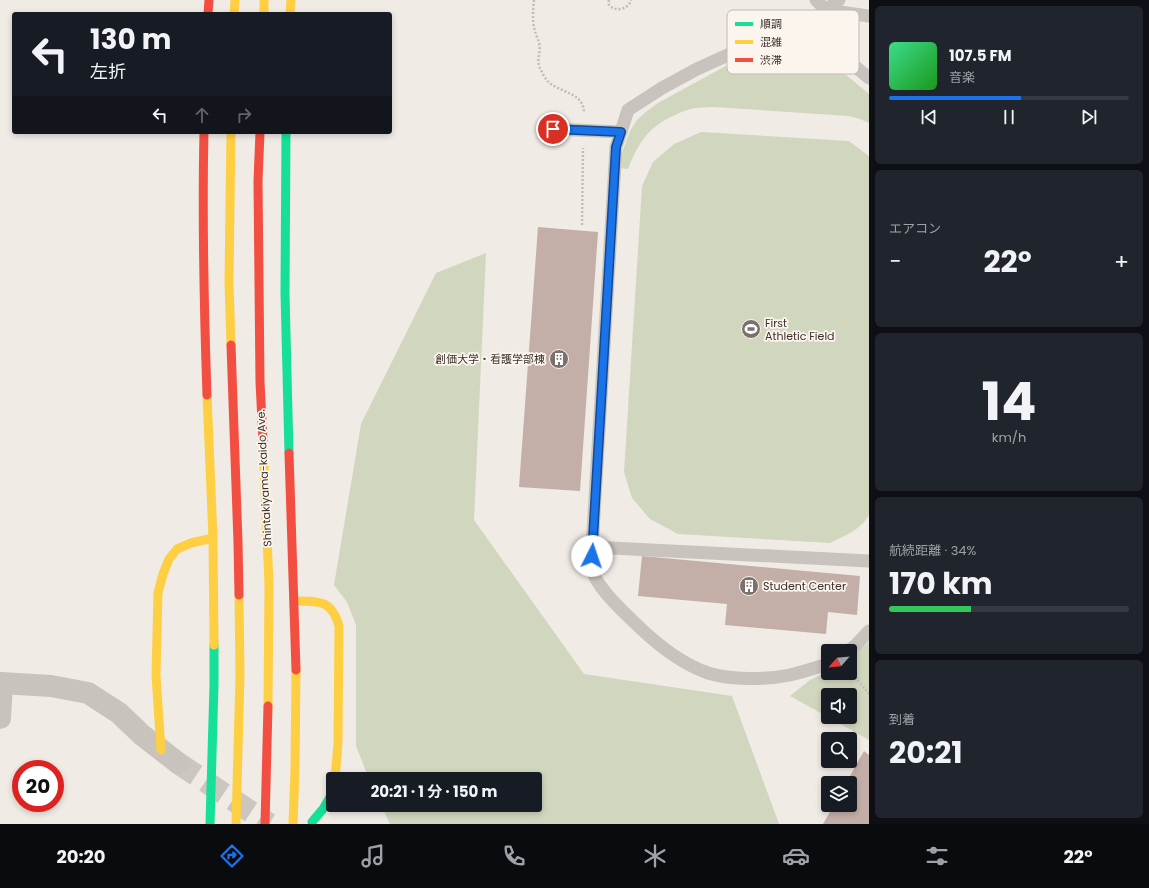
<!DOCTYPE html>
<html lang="ja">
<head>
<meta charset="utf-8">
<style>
	body { margin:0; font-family:Poppins,"Noto Sans JP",sans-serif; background:#20242c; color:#f1f3f6; height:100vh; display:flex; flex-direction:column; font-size:15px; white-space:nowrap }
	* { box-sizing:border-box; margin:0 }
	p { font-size:13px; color:#9ea1a6 }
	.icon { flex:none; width:22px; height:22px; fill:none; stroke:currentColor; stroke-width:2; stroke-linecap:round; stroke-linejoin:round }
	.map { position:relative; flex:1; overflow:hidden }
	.sheet { display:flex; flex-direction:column; gap:6px; padding:6px; background:#0d0f14; width:280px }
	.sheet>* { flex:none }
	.hud { position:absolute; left:12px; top:12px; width:380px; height:122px; border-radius:4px; box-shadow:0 2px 6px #0003; background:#171b24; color:#f1f3f6; overflow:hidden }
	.needle { width:26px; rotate:243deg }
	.controls { position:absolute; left:821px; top:644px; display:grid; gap:8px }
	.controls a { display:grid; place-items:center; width:36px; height:36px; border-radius:4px; background:#171b24; box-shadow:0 2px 6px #0003; font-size:20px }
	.speed { position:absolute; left:12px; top:760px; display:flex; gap:8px; font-size:20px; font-weight:700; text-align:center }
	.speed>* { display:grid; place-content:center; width:52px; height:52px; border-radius:50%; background:#171b24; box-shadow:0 2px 6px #0003; line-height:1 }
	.speed .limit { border:6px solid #d22; background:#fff; color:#111 }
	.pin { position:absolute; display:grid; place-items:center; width:34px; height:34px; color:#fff; margin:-17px; border:2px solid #fff; border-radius:50%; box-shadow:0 1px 4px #0007 }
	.me { position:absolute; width:44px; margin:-22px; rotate:4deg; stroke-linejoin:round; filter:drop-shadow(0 0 3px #0008) }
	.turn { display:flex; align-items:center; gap:14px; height:84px; padding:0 12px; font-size:18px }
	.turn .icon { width:52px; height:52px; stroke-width:2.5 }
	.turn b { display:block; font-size:28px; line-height:34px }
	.lanes { display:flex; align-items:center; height:38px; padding:0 12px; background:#0003; justify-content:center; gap:20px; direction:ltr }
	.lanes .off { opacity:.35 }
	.big { font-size:30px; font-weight:700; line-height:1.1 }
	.sheet .widget { flex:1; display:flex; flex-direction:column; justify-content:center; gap:6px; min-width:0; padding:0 14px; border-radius:6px; background:#20242c }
	.sheet .dial { align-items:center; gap:0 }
	.dial b { font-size:52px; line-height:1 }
	.song { display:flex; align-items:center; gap:12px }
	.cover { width:48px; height:48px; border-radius:6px; background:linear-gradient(135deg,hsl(150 70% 55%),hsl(120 70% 35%)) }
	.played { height:4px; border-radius:2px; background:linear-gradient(90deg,#1a73e8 55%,#363941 55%) }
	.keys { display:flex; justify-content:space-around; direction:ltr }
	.heat { display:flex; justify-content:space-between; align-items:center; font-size:22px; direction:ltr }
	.charge { height:6px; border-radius:3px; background:linear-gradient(90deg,#34c759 34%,#363941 0) }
	.trip { position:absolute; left:326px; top:772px; width:216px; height:40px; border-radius:4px; background:#171b24; box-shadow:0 2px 6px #0003; font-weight:700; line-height:40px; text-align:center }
	.menu { display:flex; height:64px; justify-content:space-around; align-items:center; background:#090b0e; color:#9ea1a6 }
	.menu .icon { width:28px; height:28px }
	.menu .on { color:#1a73e8 }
	.menu b { font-size:18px; color:#f1f3f6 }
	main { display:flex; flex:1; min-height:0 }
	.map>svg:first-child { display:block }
	.green { fill:#d1d6bf }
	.building { fill:#c3afa7 }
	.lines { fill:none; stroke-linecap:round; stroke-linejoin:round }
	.street-tunnel { stroke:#ccc6c0; stroke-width:22; stroke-dasharray:22 11; stroke-linecap:butt }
	.path { stroke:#c2bbb6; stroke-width:2.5; stroke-dasharray:2 2; stroke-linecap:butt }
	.lane { stroke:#c9c3be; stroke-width:13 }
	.street { stroke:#c9c3be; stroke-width:22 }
	.fast { stroke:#16e098; stroke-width:9 }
	.slow { stroke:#ffcf43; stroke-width:9 }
	.jam { stroke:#f24e42; stroke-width:9 }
	.route-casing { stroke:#114b97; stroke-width:10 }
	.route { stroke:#1a73e8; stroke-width:7 }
	.labels { text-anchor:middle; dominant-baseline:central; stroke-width:3.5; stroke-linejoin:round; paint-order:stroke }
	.poi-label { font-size:11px; fill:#3b302b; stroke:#fbf5ee; text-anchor:start }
	.street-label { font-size:11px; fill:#3b302b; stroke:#fbf5ee }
	.key { fill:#fbf5ee; stroke:#c1bab4; stroke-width:1 }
	.key-label { font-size:11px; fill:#3b302b }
</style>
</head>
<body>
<main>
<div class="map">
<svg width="869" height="824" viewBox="0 0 869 824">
	<rect width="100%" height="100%" fill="#f0ebe5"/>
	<g class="green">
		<path d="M817 56 824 57 833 64 869 94V123L860 119 849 116 715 107C708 107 702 107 696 108 689 109 681 112 675 115 649 126 638 143 628 169L619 168 623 150 630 131 637 120 647 111 658 103 733 62C760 55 790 57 817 56Z"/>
		<path d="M701 132 849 141 869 156V515C861 530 844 536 830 543L678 534 650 519 632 498 624 472 642 186 653 162 674 144Z"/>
		<polygon points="486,253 474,520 584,674 732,696 779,824 390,824 381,805 535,805 535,779 369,779 356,746 356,625 347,602 334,585 361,424 436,273"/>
		<polygon points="869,642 869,740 828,717 850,717 850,695 828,695 828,717 790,696 810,680 828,671 828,673 850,673 850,658"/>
	</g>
	<g class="building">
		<polygon points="538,227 598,232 580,491 519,487"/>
		<polygon points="642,556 860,576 857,615 828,612 826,634 725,625 727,604 638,596"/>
		<polygon points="864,751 869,755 869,824 823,824 834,805 850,805 850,783 846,783"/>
	</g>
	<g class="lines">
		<polyline class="street-tunnel" points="178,763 269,824"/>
		<g class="path">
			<path d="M534 0C533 10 532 21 535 31 536 35 538 39 539 43 542 55 534 59 542 72 544 77 547 81 551 84 564 93 584 94 584 113"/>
			<path d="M609 0 608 3C613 13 629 10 631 0"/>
			<polyline points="582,225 583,148"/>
			<polyline points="850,671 869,694"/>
		</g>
		<g class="lane">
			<polyline points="816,0 826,10 869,16"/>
			<polyline points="839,0 826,10 842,38 846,55 852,64 869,78"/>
			<polyline points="553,129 621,132"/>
			<polyline points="592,547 869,561"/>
			<polyline points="848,651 856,645 869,631"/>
			<path d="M828 664C815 668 803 672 790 675 766 680 731 680 708 673 679 663 654 642 633 621 622 611 601 590 595 577 593 573 593 569 591 565L616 147 628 110 662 88 697 69 730 54 770 47 823 46 842 38"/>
		</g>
		<g class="street">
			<polyline points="0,683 51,686 88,693 119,713 142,735 178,763"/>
			<polyline points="0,718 2,683"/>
		</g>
		<g class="fast">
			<polyline points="286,132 285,293 289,453"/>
			<polyline points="312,822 323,809 333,792"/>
			<polyline points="210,824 214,685 214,645"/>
		</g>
		<g class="slow">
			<polyline points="264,0 264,14"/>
			<polyline points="234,14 235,0"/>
			<polyline points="290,14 291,0"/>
			<polyline points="231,345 229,282 231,132"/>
			<polyline points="207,395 213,538 214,645"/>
			<polyline points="263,441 269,585 268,706"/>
			<path d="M295 601C319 601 332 600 339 626L338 743 335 779"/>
			<polyline points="161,750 156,675 158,593 163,574 169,559 177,549 191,543 213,538"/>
			<polyline points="236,824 240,676 239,595"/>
			<polyline points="293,824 295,770 296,670"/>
		</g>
		<g class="jam">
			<polyline points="208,14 209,0"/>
			<path d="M204 132C202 220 204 308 207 395"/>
			<polyline points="260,132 258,181 260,382 263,441"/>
			<polyline points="231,345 238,542 239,595"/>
			<polyline points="289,453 296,670"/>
			<polyline points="265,824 268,706"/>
		</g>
	</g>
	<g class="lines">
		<defs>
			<polyline id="route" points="553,129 621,132 616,147 592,556"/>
		</defs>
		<use href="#route" class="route-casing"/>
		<use href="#route" class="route"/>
	</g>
	<defs>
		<symbol id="stadium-disc" viewBox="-11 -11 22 22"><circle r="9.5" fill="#7a716c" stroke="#fbf5ee"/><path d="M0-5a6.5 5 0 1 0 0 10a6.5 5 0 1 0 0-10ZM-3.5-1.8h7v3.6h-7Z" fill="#fff"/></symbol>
		<symbol id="building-disc" viewBox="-11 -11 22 22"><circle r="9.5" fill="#7a716c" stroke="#fbf5ee"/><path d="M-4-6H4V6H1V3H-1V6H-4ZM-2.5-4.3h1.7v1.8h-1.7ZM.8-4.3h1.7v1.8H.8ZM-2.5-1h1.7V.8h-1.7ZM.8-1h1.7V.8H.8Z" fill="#fff"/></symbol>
	</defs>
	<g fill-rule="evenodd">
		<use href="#stadium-disc" x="740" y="318" width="22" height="22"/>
		<use href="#building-disc" x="548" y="348" width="22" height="22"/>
		<use href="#building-disc" x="738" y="575" width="22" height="22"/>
	</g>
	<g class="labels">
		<g class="poi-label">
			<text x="765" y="323">First<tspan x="765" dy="13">Athletic Field</tspan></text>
			<text x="545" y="359" text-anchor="end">創価大学・看護学部棟</text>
			<text x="763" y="586">Student Center</text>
		</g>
		<g class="street-label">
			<text transform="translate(264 478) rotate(-93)">Shintakiyama-kaido Ave.</text>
		</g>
	</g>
	<rect x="727" y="10" width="132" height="64" rx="6" class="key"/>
	<rect x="735" y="22" width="18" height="4" fill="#16e098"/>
	<rect x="735" y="40" width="18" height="4" fill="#ffcf43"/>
	<rect x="735" y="58" width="18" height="4" fill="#f24e42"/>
	<g class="key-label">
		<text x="760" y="28">順調</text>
		<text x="760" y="46">混雑</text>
		<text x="760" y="64">渋滞</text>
	</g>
</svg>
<div class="controls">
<a><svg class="needle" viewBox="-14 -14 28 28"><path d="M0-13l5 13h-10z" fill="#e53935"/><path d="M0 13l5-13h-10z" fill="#9ea1a6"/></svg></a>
<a><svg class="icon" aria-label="sound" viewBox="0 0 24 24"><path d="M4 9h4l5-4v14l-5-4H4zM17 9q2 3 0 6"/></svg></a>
<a><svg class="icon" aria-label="search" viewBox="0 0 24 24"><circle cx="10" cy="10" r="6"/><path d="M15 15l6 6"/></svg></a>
<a><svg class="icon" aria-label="layers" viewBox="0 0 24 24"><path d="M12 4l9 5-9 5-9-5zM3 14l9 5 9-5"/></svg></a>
</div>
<div class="speed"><div class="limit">20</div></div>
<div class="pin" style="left:553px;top:129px;background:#d93025"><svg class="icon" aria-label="arrive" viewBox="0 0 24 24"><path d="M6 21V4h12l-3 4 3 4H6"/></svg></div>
<svg class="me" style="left:592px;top:556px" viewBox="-20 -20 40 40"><circle r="19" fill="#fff"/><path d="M0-13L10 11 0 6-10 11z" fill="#1a73e8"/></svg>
<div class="trip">20:21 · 1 分 · 150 m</div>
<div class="hud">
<div class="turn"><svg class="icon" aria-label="left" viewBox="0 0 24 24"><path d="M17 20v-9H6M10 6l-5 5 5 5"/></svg><div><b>130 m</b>左折</div></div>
<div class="lanes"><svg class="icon" aria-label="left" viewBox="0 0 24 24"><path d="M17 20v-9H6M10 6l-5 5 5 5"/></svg><svg class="icon off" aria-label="ahead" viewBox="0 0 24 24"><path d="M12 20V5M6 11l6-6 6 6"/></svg><svg class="icon off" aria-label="right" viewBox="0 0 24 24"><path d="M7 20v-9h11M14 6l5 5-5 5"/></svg></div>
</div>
</div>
<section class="sheet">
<div class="widget">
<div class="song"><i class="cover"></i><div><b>107.5 FM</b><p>音楽</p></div></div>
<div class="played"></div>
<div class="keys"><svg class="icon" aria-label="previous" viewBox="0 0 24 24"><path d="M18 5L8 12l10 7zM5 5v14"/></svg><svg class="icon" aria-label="pause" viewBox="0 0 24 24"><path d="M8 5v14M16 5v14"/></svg><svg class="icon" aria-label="next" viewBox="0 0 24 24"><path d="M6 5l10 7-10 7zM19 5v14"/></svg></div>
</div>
<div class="widget"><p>エアコン</p>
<div class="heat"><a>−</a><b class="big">22°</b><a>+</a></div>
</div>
<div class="widget dial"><b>14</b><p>km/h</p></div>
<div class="widget"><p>航続距離 · 34%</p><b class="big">170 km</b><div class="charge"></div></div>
<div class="widget"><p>到着</p><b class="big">20:21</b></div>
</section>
</main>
<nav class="menu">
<b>20:20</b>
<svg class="icon on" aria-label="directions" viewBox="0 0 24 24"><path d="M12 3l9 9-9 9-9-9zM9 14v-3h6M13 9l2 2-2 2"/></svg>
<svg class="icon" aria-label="music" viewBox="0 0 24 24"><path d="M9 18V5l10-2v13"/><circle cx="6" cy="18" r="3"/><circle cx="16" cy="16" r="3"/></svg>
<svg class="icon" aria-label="phone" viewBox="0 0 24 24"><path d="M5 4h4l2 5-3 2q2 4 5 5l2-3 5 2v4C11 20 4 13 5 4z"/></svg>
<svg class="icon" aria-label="climate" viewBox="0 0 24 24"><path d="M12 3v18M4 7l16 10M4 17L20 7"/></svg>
<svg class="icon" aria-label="car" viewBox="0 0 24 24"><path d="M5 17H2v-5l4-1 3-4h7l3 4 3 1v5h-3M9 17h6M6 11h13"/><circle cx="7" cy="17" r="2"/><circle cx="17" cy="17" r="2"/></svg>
<svg class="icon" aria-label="filters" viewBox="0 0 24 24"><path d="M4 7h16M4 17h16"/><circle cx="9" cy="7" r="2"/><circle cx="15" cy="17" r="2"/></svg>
<b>22°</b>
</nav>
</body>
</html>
